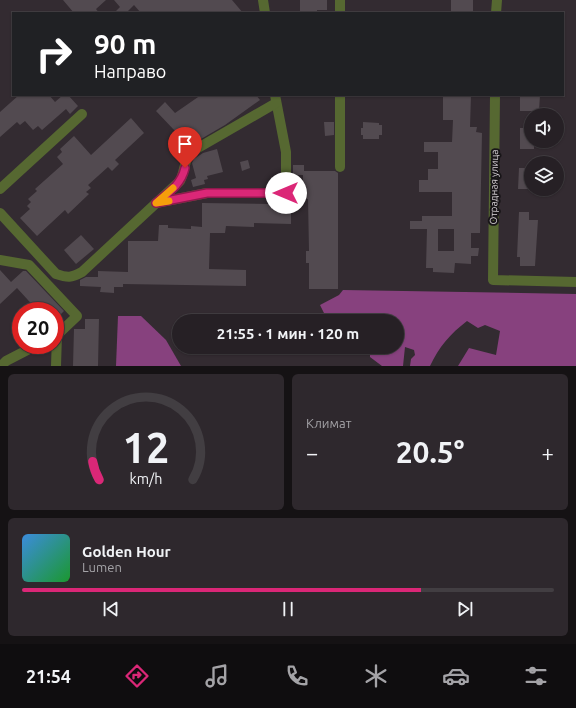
<!DOCTYPE html>
<html lang="ru">
<head>
<meta charset="utf-8">
<style>
	body { margin:0; font-family:Ubuntu,sans-serif; background:#2e282d; color:#f1f3f6; height:100vh; display:flex; flex-direction:column; font-size:15px; white-space:nowrap }
	* { box-sizing:border-box; margin:0 }
	p { font-size:13px; color:#a4a3a7 }
	.icon { flex:none; width:22px; height:22px; fill:none; stroke:currentColor; stroke-width:2; stroke-linecap:round; stroke-linejoin:round }
	.map { position:relative; height:366px; overflow:hidden }
	.side { display:flex; flex-direction:column; gap:8px; padding:8px; background:#151214; flex:1 }
	.side>* { flex:none }
	.banner { position:absolute; left:12px; top:12px; width:552px; height:84px; border-radius:0px; box-shadow:0 1px 3px #0004,0 0 0 1px #423e42; background:#202124; color:#fff; overflow:hidden }
	.fabs { position:absolute; left:524px; top:108px; display:grid; gap:8px }
	.fabs a { display:grid; place-items:center; width:40px; height:40px; border-radius:50%; background:#262025; box-shadow:0 1px 3px #0004,0 0 0 1px #423e42; font-size:20px }
	.speed { position:absolute; left:12px; top:302px; display:flex; gap:8px; font-size:20px; font-weight:700; text-align:center }
	.speed>* { display:grid; place-content:center; width:52px; height:52px; border-radius:50%; background:#262025; box-shadow:0 1px 3px #0004,0 0 0 1px #423e42; line-height:1 }
	.speed .limit { border:6px solid #d22; background:#fff; color:#111 }
	.pin { position:absolute; display:grid; place-items:center; width:34px; height:34px; color:#fff; margin:-41px -17px; border-radius:50% 50% 50% 0; rotate:-45deg; box-shadow:0 0 4px #0007 }
	.pin .icon { rotate:45deg }
	.me { position:absolute; width:44px; margin:-22px; rotate:270deg; stroke-linejoin:round; filter:drop-shadow(0 0 3px #0008) }
	.turn { display:flex; align-items:center; gap:14px; height:84px; padding:0 16px; font-size:18px }
	.turn .icon { width:52px; height:52px; stroke-width:2.5 }
	.turn b { display:block; font-size:28px; line-height:34px }
	.big { font-size:30px; font-weight:600; line-height:1.1 }
	.side .tile { flex:1; display:flex; flex-direction:column; justify-content:center; gap:6px; min-width:0; padding:0 14px; border-radius:6px; background:#2e282d }
	.side .dial { align-items:center; gap:0 }
	.dial svg { height:104px; overflow:visible; fill:none; stroke:#423e42; stroke-width:7; stroke-linecap:round; text-anchor:middle }
	.dial text { fill:#f1f3f6; stroke:none }
	.song { display:flex; align-items:center; gap:12px }
	.cover { width:48px; height:48px; border-radius:6px; background:linear-gradient(135deg,hsl(210 70% 55%),hsl(130 70% 35%)) }
	.played { height:4px; border-radius:2px; background:linear-gradient(90deg,#db2777 75%,#423e42 75%) }
	.keys { display:flex; justify-content:space-around; direction:ltr }
	.heat { display:flex; justify-content:space-between; align-items:center; font-size:22px; direction:ltr }
	.side .tiles { flex:1; display:grid; gap:8px; grid-template-columns:1fr 1fr }
	.tile:last-child { grid-column:span 2 }
	.trip { position:absolute; left:172px; top:314px; width:232px; height:40px; border-radius:20px; background:#262025; box-shadow:0 1px 3px #0004,0 0 0 1px #423e42; font-weight:600; line-height:40px; text-align:center }
	.dock { display:flex; height:64px; justify-content:space-around; align-items:center; background:#0f0d0f; color:#a4a3a7 }
	.dock .icon { width:28px; height:28px }
	.dock .current { color:#db2777 }
	.dock b { font-size:18px; color:#f1f3f6 }
	.map>svg:first-child { display:block }
	.forest { fill:#87417e }
	.building { fill:#524a50; fill-rule:evenodd }
	.lines { fill:none; stroke-linecap:round; stroke-linejoin:round }
	.minor { stroke:#566831; stroke-width:10 }
	.route-casing { stroke:#8e194d; stroke-width:10 }
	.route { stroke:#db2777; stroke-width:7 }
	.slow { stroke:#f59e0b; stroke-width:7 }
	.labels { text-anchor:middle; dominant-baseline:central; stroke-width:4; stroke-linejoin:round; paint-order:stroke }
	.street-label { font-size:10px; fill:#dad5d9; stroke:#181518 }
</style>
</head>
<body>
<div class="map">
<svg width="576" height="366" viewBox="0 0 576 366">
	<rect width="100%" height="100%" fill="#332b31"/>
	<g class="forest">
		<path d="M343 290 576 294V366H458L469 348 496 355 500 331 485 325 478 328 467 321C450 334 439 347 430 366H410L411 359 415 355 414 350 405 347 403 366H382L370 357V347H397V321H325L326 317 320 305 339 295Z"/>
		<polygon points="118,316 141,316 166,340 181,366 116,366"/>
	</g>
	<g class="building">
		<polygon points="63,0 106,0 96,9 99,13 74,13"/>
		<polygon points="114,0 232,0 243,13 141,13 134,5 126,13 114,13 120,7"/>
		<polygon points="300,0 327,0 327,10 317,10 317,13 300,13"/>
		<rect x="451" y="0" width="22" height="13"/>
		<polygon points="19,95 49,95 55,102 63,95 68,95 78,106 70,114 66,109 42,130 38,126 33,130 25,121 20,125 17,122 0,137 0,112"/>
		<polygon points="201,95 256,95 260,100 225,125 189,146 183,139 180,142 172,133 175,131 156,111 165,102 175,113"/>
		<path d="M443 95H471L470 127H477L476 132 482 133 480 233H471V248H479L478 256H471V264L455 263 454 273 433 272V268H426L427 229H410V221H422V216H452V192H419V180H428V169H438V152H424V142H452L453 120H443ZM438 229H454V251H438Z"/>
		<polygon points="520,95 540,95 539,111 520,111"/>
		<polygon points="131,118 144,133 115,160 119,164 112,171 108,167 88,185 91,188 86,192 89,194 68,214 65,210 37,236 20,218 30,209 27,206 31,202 28,199 37,191 35,189 63,164 57,157 62,152 60,149 74,136 91,155"/>
		<polygon points="324,122 334,122 334,135 325,136"/>
		<polygon points="363,122 379,123 379,125 382,125 382,135 379,135 379,139 363,139 363,135 361,135 361,128 363,128"/>
		<polygon points="520,128 531,128 531,141 534,141 534,149 520,149"/>
		<polygon points="217,149 223,172 207,176 208,179 204,180 205,184 193,187 191,180 196,178 192,163 194,159 203,153"/>
		<polygon points="248,160 250,168 242,171 240,162"/>
		<polygon points="293,165 304,165 304,171 335,171 338,173 338,289 309,289 309,263 306,263 306,251 309,251 308,199 298,199 298,192 303,192 303,175 293,175"/>
		<polygon points="519,168 531,168 531,189 518,189"/>
		<polygon points="270,202 291,202 291,224 254,223 254,227 226,226 225,233 210,233 209,269 246,270 246,286 123,284 123,287 114,287 114,293 100,292 101,287 80,286 80,280 86,277 98,277 98,271 128,272 128,241 158,241 159,225 168,225 168,228 191,229 191,226 202,227 202,203 270,204"/>
		<polygon points="519,212 529,212 529,220 538,220 535,266 520,266 520,257 517,257"/>
		<polygon points="81,235 94,249 76,264 64,250"/>
		<polygon points="0,270 11,282 23,271 26,271 64,311 55,320 55,311 38,311 17,288 0,304"/>
		<polygon points="85,319 99,319 98,366 73,366 74,329 85,329"/>
	</g>
	<g class="lines">
		<g class="minor">
			<polyline points="263,0 265,13"/>
			<polyline points="340,0 340,13"/>
			<polyline points="496,13 497,0"/>
			<polyline points="340,95 340,167"/>
			<polyline points="495,95 493,280 576,282"/>
			<polyline points="0,189 82,114"/>
			<polyline points="156,203 207,193 286,193 286,152 275,95"/>
			<path d="M0 213 56 274C68 278 71 278 82 272L180 181C185 171 184 160 191 152L276 103"/>
			<polyline points="0,260 29,265 77,316 57,335 56,366"/>
			<polyline points="1,366 6,361 37,345"/>
		</g>
	</g>
	<g class="lines">
		<defs>
			<path id="route" d="M185 168C181 185 168 193 156 203L207 193H286"/>
		</defs>
		<use href="#route" class="route-casing"/>
		<use href="#route" class="route"/>
		<polyline class="slow" points="169,201 156,203 173,188"/>
	</g>
	<g class="labels">
		<g class="street-label">
			<text transform="translate(494 187) rotate(-89)">Отрадная улица</text>
		</g>
	</g>
</svg>
<div class="fabs">
<a><svg class="icon" aria-label="sound" viewBox="0 0 24 24"><path d="M4 9h4l5-4v14l-5-4H4zM17 9q2 3 0 6"/></svg></a>
<a><svg class="icon" aria-label="layers" viewBox="0 0 24 24"><path d="M12 4l9 5-9 5-9-5zM3 14l9 5 9-5"/></svg></a>
</div>
<div class="speed"><div class="limit">20</div></div>
<div class="pin" style="left:185px;top:168px;background:#d93025"><svg class="icon" aria-label="arrive" viewBox="0 0 24 24"><path d="M6 21V4h12l-3 4 3 4H6"/></svg></div>
<svg class="me" style="left:286px;top:193px" viewBox="-20 -20 40 40"><circle r="19" fill="#fff"/><path d="M0-13L10 11 0 6-10 11z" fill="#db2777"/></svg>
<div class="trip">21:55 · 1 мин · 120 m</div>
<div class="banner">
<div class="turn"><svg class="icon" aria-label="right" viewBox="0 0 24 24"><path d="M7 20v-9h11M14 6l5 5-5 5"/></svg><div><b>90 m</b>Направо</div></div>
</div>
</div>
<section class="side">
<div class="tiles">
<div class="tile dial"><svg viewBox="0 0 100 80">
<path d="M14 69A42 42 0 1 1 86 69"/>
<path d="M14 69A42 42 0 0 1 9 55" stroke="#db2777"/>
<text x="50" y="56" font-size="32" font-weight="700">12</text>
<text x="50" y="72" font-size="11">km/h</text>
</svg></div>
<div class="tile"><p>Климат</p>
<div class="heat"><a>−</a><b class="big">20.5°</b><a>+</a></div>
</div>
<div class="tile">
<div class="song"><i class="cover"></i><div><b>Golden Hour</b><p>Lumen</p></div></div>
<div class="played"></div>
<div class="keys"><svg class="icon" aria-label="previous" viewBox="0 0 24 24"><path d="M18 5L8 12l10 7zM5 5v14"/></svg><svg class="icon" aria-label="pause" viewBox="0 0 24 24"><path d="M8 5v14M16 5v14"/></svg><svg class="icon" aria-label="next" viewBox="0 0 24 24"><path d="M6 5l10 7-10 7zM19 5v14"/></svg></div>
</div>
</div>
</section>
<nav class="dock">
<b>21:54</b>
<svg class="icon current" aria-label="directions" viewBox="0 0 24 24"><path d="M12 3l9 9-9 9-9-9zM9 14v-3h6M13 9l2 2-2 2"/></svg>
<svg class="icon" aria-label="music" viewBox="0 0 24 24"><path d="M9 18V5l10-2v13"/><circle cx="6" cy="18" r="3"/><circle cx="16" cy="16" r="3"/></svg>
<svg class="icon" aria-label="phone" viewBox="0 0 24 24"><path d="M5 4h4l2 5-3 2q2 4 5 5l2-3 5 2v4C11 20 4 13 5 4z"/></svg>
<svg class="icon" aria-label="climate" viewBox="0 0 24 24"><path d="M12 3v18M4 7l16 10M4 17L20 7"/></svg>
<svg class="icon" aria-label="car" viewBox="0 0 24 24"><path d="M5 17H2v-5l4-1 3-4h7l3 4 3 1v5h-3M9 17h6M6 11h13"/><circle cx="7" cy="17" r="2"/><circle cx="17" cy="17" r="2"/></svg>
<svg class="icon" aria-label="filters" viewBox="0 0 24 24"><path d="M4 7h16M4 17h16"/><circle cx="9" cy="7" r="2"/><circle cx="15" cy="17" r="2"/></svg>
</nav>
</body>
</html>
